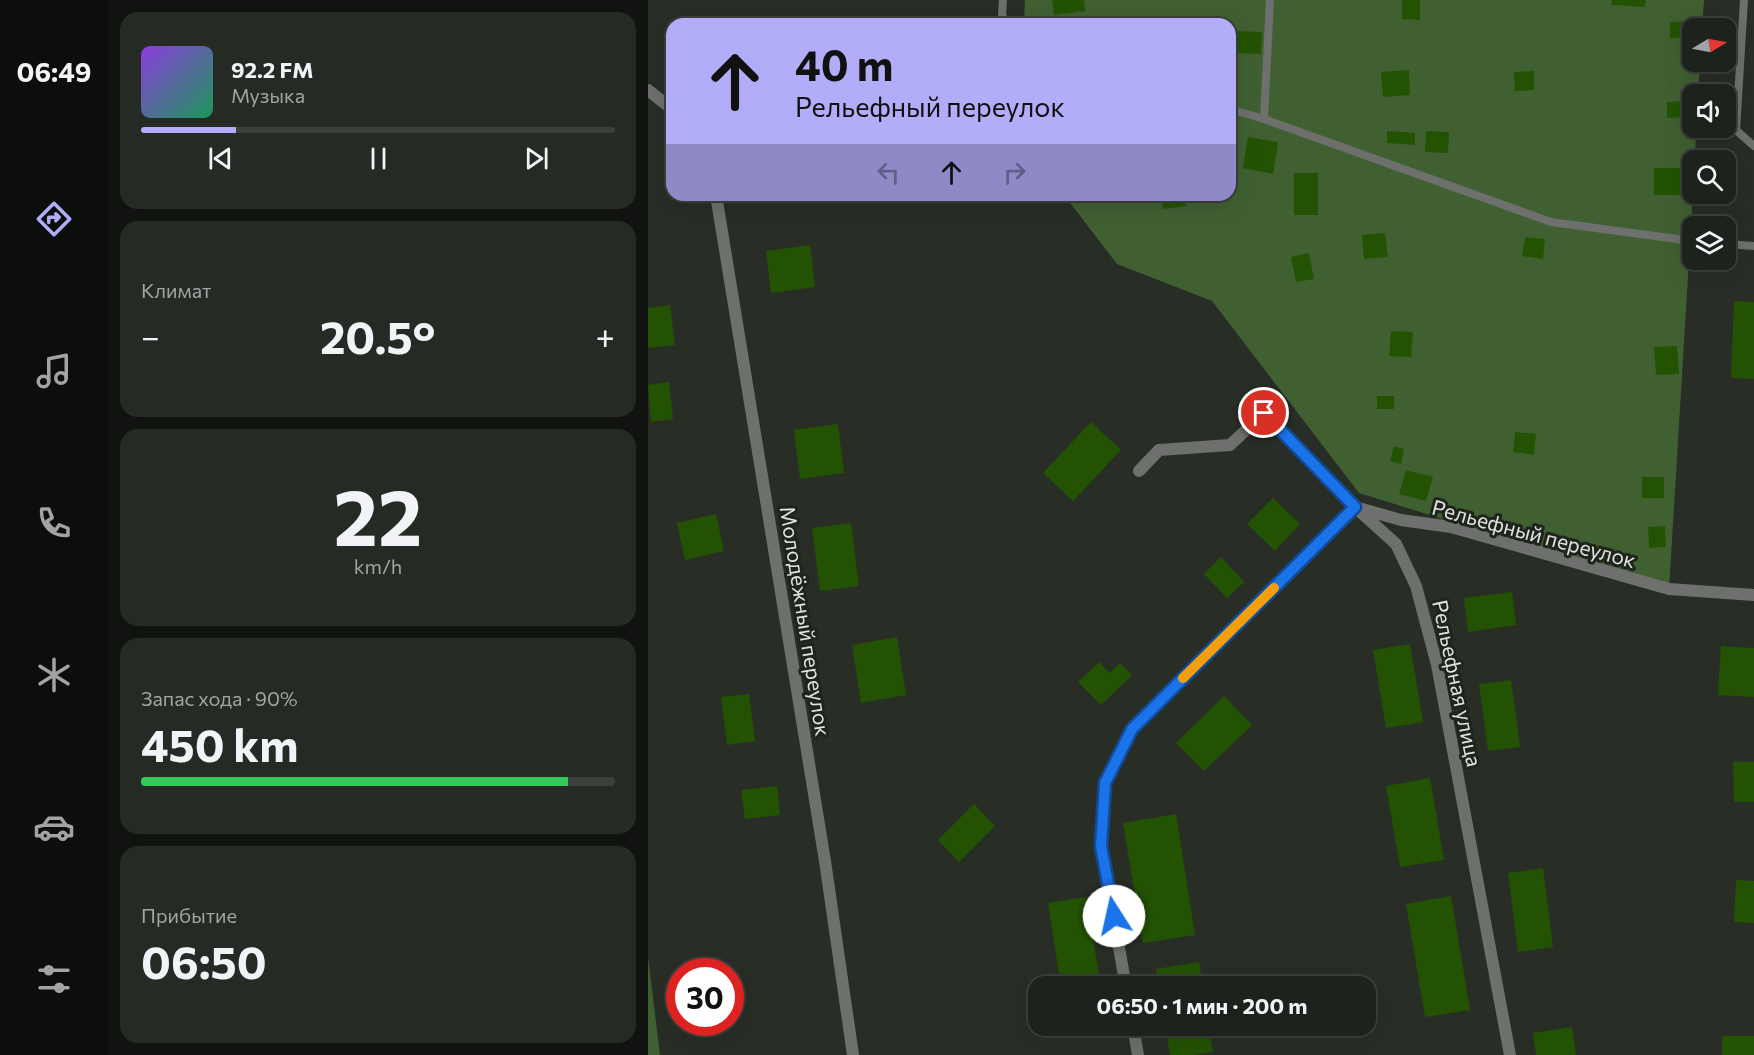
<!DOCTYPE html>
<html lang="ru">
<head>
<meta charset="utf-8">
<style>
	body { margin:0; font-family:Commissioner,sans-serif; background:#262a25; color:#f1f3f6; height:100vh; display:flex; flex-direction:column; font-size:22px; white-space:nowrap }
	* { box-sizing:border-box; margin:0 }
	p { font-size:20px; color:#a1a4a3 }
	.icon { flex:none; width:33px; height:33px; fill:none; stroke:currentColor; stroke-width:2; stroke-linecap:round; stroke-linejoin:round }
	.map { position:relative; flex:1; overflow:hidden }
	.sheet { display:flex; flex-direction:column; gap:12px; padding:12px; background:#10130f; width:540px }
	.sheet>* { flex:none }
	.banner { position:absolute; left:18px; top:18px; width:570px; height:183px; border-radius:18px; box-shadow:0 6px 24px #0002,0 0 0 2px #3c3f3b; background:#b2adf9; color:#111; overflow:hidden }
	.needle { width:39px; rotate:80deg }
	.fabs { position:absolute; left:1034px; top:18px; display:grid; gap:12px }
	.fabs a { display:grid; place-items:center; width:54px; height:54px; border-radius:12px; background:#1e221c; box-shadow:0 6px 24px #0002,0 0 0 2px #3c3f3b; font-size:30px }
	.speed { position:absolute; left:18px; top:958px; display:flex; gap:12px; font-size:30px; font-weight:700; text-align:center }
	.speed>* { display:grid; place-content:center; width:78px; height:78px; border-radius:50%; background:#1e221c; box-shadow:0 6px 24px #0002,0 0 0 2px #3c3f3b; line-height:1 }
	.speed .limit { border:9px solid #d22; background:#fff; color:#111 }
	.pin { position:absolute; display:grid; place-items:center; width:51px; height:51px; color:#fff; margin:-26px; border:3px solid #fff; border-radius:50%; box-shadow:0 2px 6px #0007 }
	.me { position:absolute; width:66px; margin:-33px; rotate:350deg; stroke-linejoin:round; filter:drop-shadow(0 0 4px #0008) }
	.turn { display:flex; align-items:center; gap:21px; height:126px; padding:0 30px; font-size:27px }
	.turn .icon { width:78px; height:78px; stroke-width:2.5 }
	.turn b { display:block; font-size:42px; line-height:51px }
	.lanes { display:flex; align-items:center; height:57px; padding:0 30px; background:#0003; justify-content:center; gap:30px; direction:ltr }
	.lanes .off { opacity:.35 }
	.big { font-size:45px; font-weight:700; line-height:1.1 }
	.sheet .widget { flex:1; display:flex; flex-direction:column; justify-content:center; gap:9px; min-width:0; padding:0 21px; border-radius:18px; background:#262a25 }
	.sheet .dial { align-items:center; gap:0 }
	.dial b { font-size:78px; line-height:1 }
	.song { display:flex; align-items:center; gap:18px }
	.cover { width:72px; height:72px; border-radius:9px; background:linear-gradient(135deg,hsl(270 70% 55%),hsl(150 70% 35%)) }
	.played { height:6px; border-radius:3px; background:linear-gradient(90deg,#b2adf9 20%,#3c3f3b 20%) }
	.keys { display:flex; justify-content:space-around; direction:ltr }
	.heat { display:flex; justify-content:space-between; align-items:center; font-size:33px; direction:ltr }
	.charge { height:9px; border-radius:4px; background:linear-gradient(90deg,#34c759 90%,#3c3f3b 0) }
	.trip { position:absolute; left:380px; top:976px; width:348px; height:60px; border-radius:18px; background:#1e221c; box-shadow:0 6px 24px #0002,0 0 0 2px #3c3f3b; font-weight:700; line-height:60px; text-align:center }
	main { display:flex; flex:1; min-height:0 }
	.tabs { display:flex; flex-direction:column; width:108px; justify-content:space-around; align-items:center; background:#0c0e0b; color:#a1a4a3 }
	.tabs .icon { width:42px; height:42px }
	.tabs .on { color:#b2adf9 }
	.tabs b { font-size:27px; color:#f1f3f6 }
	.map>svg:first-child { display:block }
	.green { fill:#406032 }
	.building { fill:#235302 }
	.lines { fill:none; stroke-linecap:round; stroke-linejoin:round }
	.service { stroke:#6d706c; stroke-width:8 }
	.minor { stroke:#6d706c; stroke-width:12 }
	.route-casing { stroke:#114b97; stroke-width:15 }
	.route { stroke:#1a73e8; stroke-width:10 }
	.slow { stroke:#f59e0b; stroke-width:10 }
	.labels { text-anchor:middle; dominant-baseline:central; stroke-width:6; stroke-linejoin:round; paint-order:stroke }
	.street-label { font-size:21px; fill:#e0e4df; stroke:#1f241c }
</style>
</head>
<body>
<main>
<nav class="tabs">
<b>06:49</b>
<svg class="icon on" aria-label="directions" viewBox="0 0 24 24"><path d="M12 3l9 9-9 9-9-9zM9 14v-3h6M13 9l2 2-2 2"/></svg>
<svg class="icon" aria-label="music" viewBox="0 0 24 24"><path d="M9 18V5l10-2v13"/><circle cx="6" cy="18" r="3"/><circle cx="16" cy="16" r="3"/></svg>
<svg class="icon" aria-label="phone" viewBox="0 0 24 24"><path d="M5 4h4l2 5-3 2q2 4 5 5l2-3 5 2v4C11 20 4 13 5 4z"/></svg>
<svg class="icon" aria-label="climate" viewBox="0 0 24 24"><path d="M12 3v18M4 7l16 10M4 17L20 7"/></svg>
<svg class="icon" aria-label="car" viewBox="0 0 24 24"><path d="M5 17H2v-5l4-1 3-4h7l3 4 3 1v5h-3M9 17h6M6 11h13"/><circle cx="7" cy="17" r="2"/><circle cx="17" cy="17" r="2"/></svg>
<svg class="icon" aria-label="filters" viewBox="0 0 24 24"><path d="M4 7h16M4 17h16"/><circle cx="9" cy="7" r="2"/><circle cx="15" cy="17" r="2"/></svg>
</nav>
<section class="sheet">
<div class="widget">
<div class="song"><i class="cover"></i><div><b>92.2 FM</b><p>Музыка</p></div></div>
<div class="played"></div>
<div class="keys"><svg class="icon" aria-label="previous" viewBox="0 0 24 24"><path d="M18 5L8 12l10 7zM5 5v14"/></svg><svg class="icon" aria-label="pause" viewBox="0 0 24 24"><path d="M8 5v14M16 5v14"/></svg><svg class="icon" aria-label="next" viewBox="0 0 24 24"><path d="M6 5l10 7-10 7zM19 5v14"/></svg></div>
</div>
<div class="widget"><p>Климат</p>
<div class="heat"><a>−</a><b class="big">20.5°</b><a>+</a></div>
</div>
<div class="widget dial"><b>22</b><p>km/h</p></div>
<div class="widget"><p>Запас хода · 90%</p><b class="big">450 km</b><div class="charge"></div></div>
<div class="widget"><p>Прибытие</p><b class="big">06:50</b></div>
</section>
<div class="map">
<svg width="1106" height="1055" viewBox="0 0 1106 1055">
	<rect width="100%" height="100%" fill="#282e26"/>
	<g class="green">
		<polygon points="377,0 1056,0 1054,28 1044,28 1044,62 1052,62 1050,94 1044,94 1044,128 1048,128 1047,160 1044,160 1045,194 1021,589 711,493 564,301 469,264 416,195 582,195 582,24 376,24"/>
		<polygon points="0,957 12,1055 0,1055"/>
	</g>
	<g class="building">
		<polygon points="404,0 436,0 437,11 406,15"/>
		<polygon points="754,0 772,0 772,20 754,19"/>
		<polygon points="964,0 998,0 997,7 963,5"/>
		<polygon points="1042,21 1043,37 1022,38 1022,22"/>
		<polygon points="588,31 614,32 613,54 587,53"/>
		<polygon points="761,70 762,95 735,97 733,72"/>
		<polygon points="886,71 886,90 867,91 866,72"/>
		<polygon points="1039,101 1040,117 1019,118 1019,102"/>
		<polygon points="739,131 767,133 767,145 739,143"/>
		<polygon points="778,131 801,132 800,153 777,152"/>
		<polygon points="600,137 630,142 625,174 595,168"/>
		<rect x="1006" y="168" width="28" height="27"/>
		<rect x="646" y="173" width="24" height="42"/>
		<polygon points="513,195 537,195 538,206 515,209"/>
		<polygon points="737,233 740,257 716,259 714,235"/>
		<polygon points="877,237 897,239 895,259 874,256"/>
		<polygon points="162,245 167,287 123,293 118,251"/>
		<polygon points="661,253 666,279 648,282 643,257"/>
		<polygon points="1086,301 1106,302 1106,379 1083,378"/>
		<polygon points="22,305 27,345 0,348 0,308"/>
		<polygon points="743,331 765,332 763,357 741,356"/>
		<polygon points="1029,346 1031,374 1008,375 1006,347"/>
		<polygon points="21,382 25,419 3,422 0,385"/>
		<rect x="729" y="396" width="17" height="13"/>
		<polygon points="443,422 473,450 425,501 395,473"/>
		<polygon points="190,424 196,473 152,479 146,430"/>
		<polygon points="867,432 888,434 886,455 865,452"/>
		<polygon points="746,446 756,449 753,464 742,461"/>
		<polygon points="758,470 785,477 778,501 751,494"/>
		<rect x="994" y="477" width="22" height="21"/>
		<polygon points="625,498 652,524 627,551 599,524"/>
		<polygon points="68,514 76,551 37,560 29,523"/>
		<polygon points="203,523 211,586 172,591 164,528"/>
		<polygon points="1017,526 1018,547 1001,548 1000,527"/>
		<polygon points="573,557 596,582 579,598 556,574"/>
		<polygon points="864,592 868,625 820,632 816,598"/>
		<polygon points="249,637 258,695 213,703 204,645"/>
		<polygon points="762,644 775,722 738,728 725,650"/>
		<polygon points="1073,646 1106,648 1106,697 1070,695"/>
		<polygon points="451,662 462,673 472,663 484,675 453,705 430,682"/>
		<polygon points="863,680 872,747 840,751 831,684"/>
		<polygon points="101,694 107,741 79,745 73,697"/>
		<polygon points="576,696 604,725 556,771 528,743"/>
		<polygon points="1085,762 1106,762 1106,802 1086,802"/>
		<polygon points="782,778 796,860 752,867 738,786"/>
		<polygon points="129,786 132,815 97,819 93,790"/>
		<polygon points="326,804 347,826 311,862 290,840"/>
		<polygon points="528,814 547,935 495,943 475,823"/>
		<polygon points="895,868 905,947 870,952 860,873"/>
		<polygon points="1088,880 1106,881 1106,923 1086,922"/>
		<polygon points="803,896 822,1010 777,1017 758,904"/>
		<polygon points="438,897 452,981 413,987 400,903"/>
		<polygon points="551,962 555,987 510,987 508,969"/>
		<polygon points="517,1026 561,1026 565,1052 545,1055 522,1055"/>
		<polygon points="924,1027 928,1055 888,1055 885,1033"/>
		<rect x="1074" y="1036" width="32" height="19"/>
	</g>
	<g class="lines">
		<g class="service">
			<polyline points="355,0 354,14 357,24"/>
			<polyline points="1096,0 1088,130 1106,146"/>
			<polyline points="582,109 616,119 903,222 1044,241"/>
			<polyline points="616,119 622,0"/>
			<polyline points="1077,244 1106,246"/>
		</g>
		<g class="minor">
			<polyline points="0,90 24,109"/>
			<polyline points="68,195 177,861 205,1055"/>
			<polyline points="491,471 511,450 582,445 616,413 707,507 748,544 768,586 789,665 862,1055"/>
			<polyline points="478,987 453,846 457,783 484,729 707,507 753,520 803,527 1021,589 1106,595"/>
			<polyline points="485,1026 490,1055"/>
		</g>
	</g>
	<g class="lines">
		<defs>
			<polyline id="route" points="466,916 453,846 457,783 484,729 707,507 616,413"/>
		</defs>
		<use href="#route" class="route-casing"/>
		<use href="#route" class="route"/>
		<polyline class="slow" points="535,678 626,588"/>
	</g>
	<g class="labels">
		<g class="street-label">
			<text transform="translate(886 533) rotate(15)">Рельефный переулок</text>
			<text transform="translate(158 621) rotate(81)">Молодёжный переулок</text>
			<text transform="translate(810 683) rotate(78)">Рельефная улица</text>
		</g>
	</g>
</svg>
<div class="fabs">
<a><svg class="needle" viewBox="-14 -14 28 28"><path d="M0-13l5 13h-10z" fill="#e53935"/><path d="M0 13l5-13h-10z" fill="#a1a4a3"/></svg></a>
<a><svg class="icon" aria-label="sound" viewBox="0 0 24 24"><path d="M4 9h4l5-4v14l-5-4H4zM17 9q2 3 0 6"/></svg></a>
<a><svg class="icon" aria-label="search" viewBox="0 0 24 24"><circle cx="10" cy="10" r="6"/><path d="M15 15l6 6"/></svg></a>
<a><svg class="icon" aria-label="layers" viewBox="0 0 24 24"><path d="M12 4l9 5-9 5-9-5zM3 14l9 5 9-5"/></svg></a>
</div>
<div class="speed"><div class="limit">30</div></div>
<div class="pin" style="left:616px;top:413px;background:#d93025"><svg class="icon" aria-label="arrive" viewBox="0 0 24 24"><path d="M6 21V4h12l-3 4 3 4H6"/></svg></div>
<svg class="me" style="left:466px;top:916px" viewBox="-20 -20 40 40"><circle r="19" fill="#fff"/><path d="M0-13L10 11 0 6-10 11z" fill="#1a73e8"/></svg>
<div class="trip">06:50 · 1 мин · 200 m</div>
<div class="banner">
<div class="turn"><svg class="icon" aria-label="ahead" viewBox="0 0 24 24"><path d="M12 20V5M6 11l6-6 6 6"/></svg><div><b>40 m</b>Рельефный переулок</div></div>
<div class="lanes"><svg class="icon off" aria-label="left" viewBox="0 0 24 24"><path d="M17 20v-9H6M10 6l-5 5 5 5"/></svg><svg class="icon" aria-label="ahead" viewBox="0 0 24 24"><path d="M12 20V5M6 11l6-6 6 6"/></svg><svg class="icon off" aria-label="right" viewBox="0 0 24 24"><path d="M7 20v-9h11M14 6l5 5-5 5"/></svg></div>
</div>
</div>
</main>
</body>
</html>
